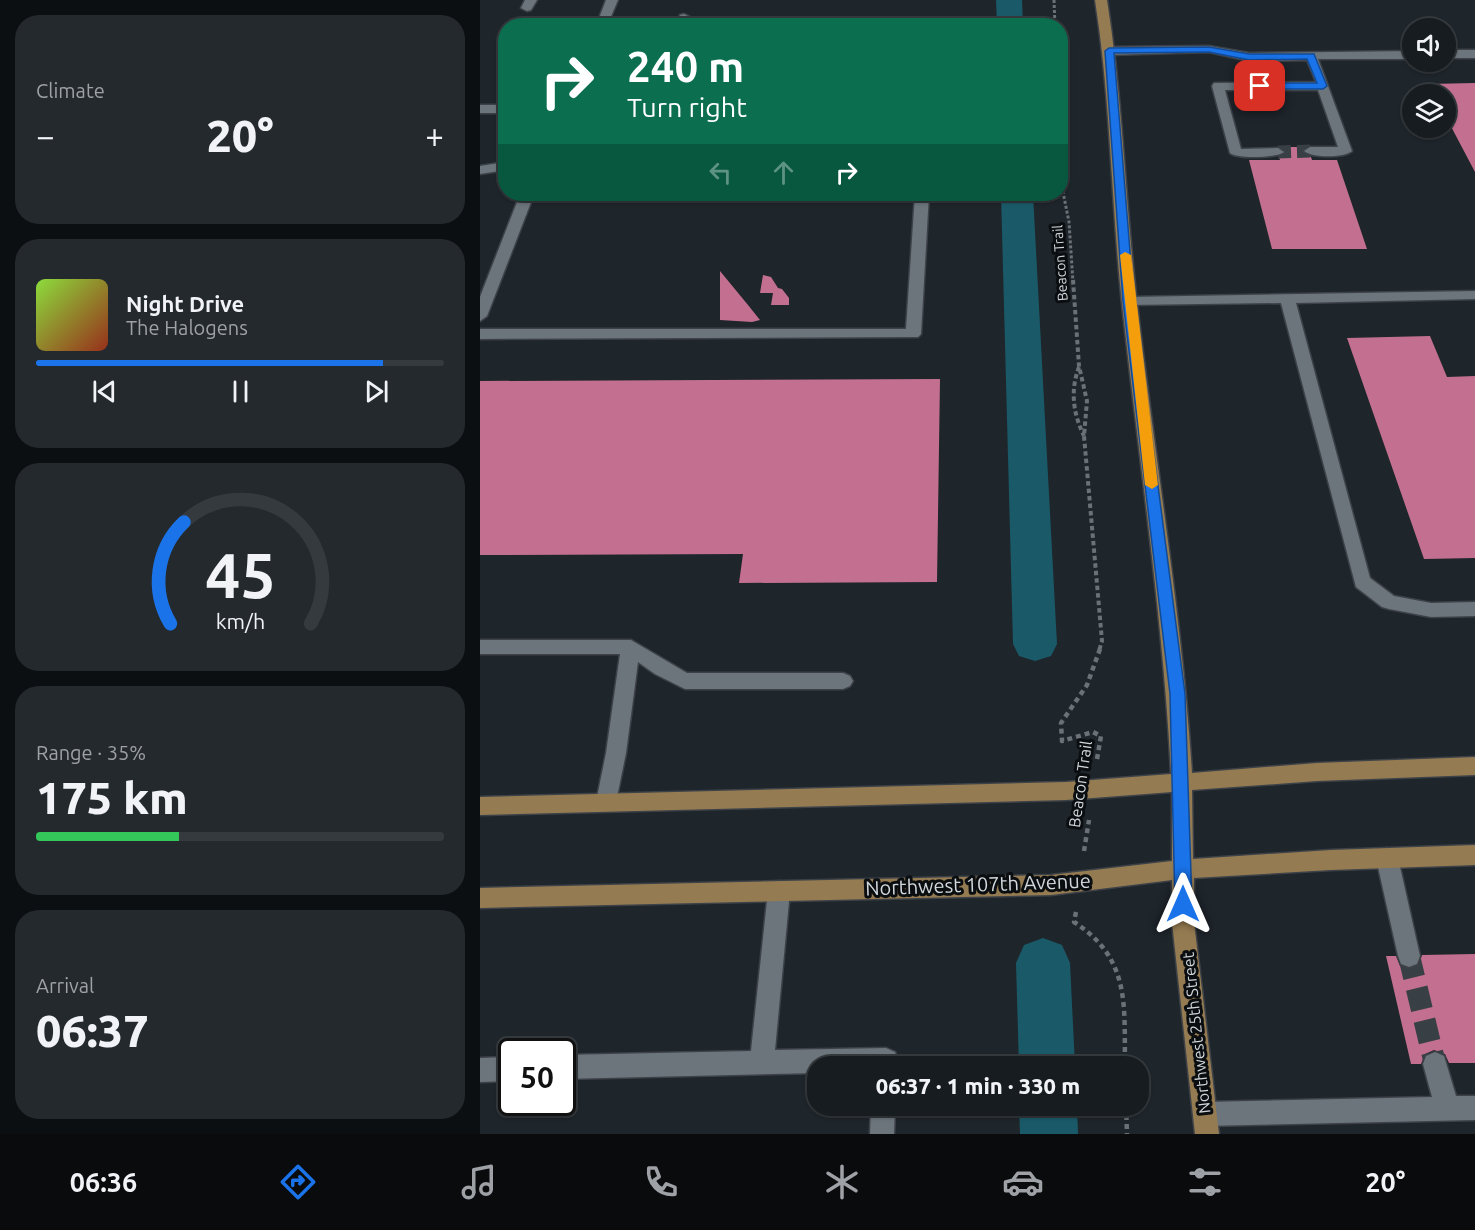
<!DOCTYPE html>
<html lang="en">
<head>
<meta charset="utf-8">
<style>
	body { margin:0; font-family:Ubuntu,sans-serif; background:#23292d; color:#f1f3f6; height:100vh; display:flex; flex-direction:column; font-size:22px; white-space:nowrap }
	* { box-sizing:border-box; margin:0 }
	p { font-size:20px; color:#9ea1a5 }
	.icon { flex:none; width:33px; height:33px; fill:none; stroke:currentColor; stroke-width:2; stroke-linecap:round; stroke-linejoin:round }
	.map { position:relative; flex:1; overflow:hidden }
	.details { display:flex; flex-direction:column; gap:15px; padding:15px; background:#0c0f12; width:480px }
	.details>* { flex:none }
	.hud { position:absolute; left:18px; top:18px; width:570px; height:183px; border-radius:24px; box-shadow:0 2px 4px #0004,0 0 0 2px #353a3e; background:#0b6e4f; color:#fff; overflow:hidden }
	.buttons { position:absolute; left:922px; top:18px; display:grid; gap:12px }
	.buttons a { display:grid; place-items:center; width:54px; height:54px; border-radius:50%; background:#161c20; box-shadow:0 2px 4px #0004,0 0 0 2px #353a3e; font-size:30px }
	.speed { position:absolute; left:18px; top:1038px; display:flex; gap:12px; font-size:30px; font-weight:700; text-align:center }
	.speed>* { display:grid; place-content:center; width:78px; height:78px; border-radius:50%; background:#161c20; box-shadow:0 2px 4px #0004,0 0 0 2px #353a3e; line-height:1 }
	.speed .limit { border:3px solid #111; border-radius:9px; background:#fff; color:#111 }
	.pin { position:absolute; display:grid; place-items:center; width:51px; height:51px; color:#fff; margin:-26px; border-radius:12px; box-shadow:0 3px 9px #0006 }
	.me { position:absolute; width:66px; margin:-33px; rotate:0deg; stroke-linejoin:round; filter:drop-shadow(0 0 4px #0008) }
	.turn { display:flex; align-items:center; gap:21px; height:126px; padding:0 30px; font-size:27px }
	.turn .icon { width:78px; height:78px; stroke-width:2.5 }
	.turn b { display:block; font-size:42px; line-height:51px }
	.lanes { display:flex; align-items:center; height:57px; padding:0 30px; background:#0003; justify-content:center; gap:30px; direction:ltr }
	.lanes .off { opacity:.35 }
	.big { font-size:45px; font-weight:800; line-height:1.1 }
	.details .card { flex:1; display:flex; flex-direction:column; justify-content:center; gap:9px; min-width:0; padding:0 21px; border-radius:24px; background:#23292d }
	.details .dial { align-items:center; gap:0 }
	.dial svg { height:156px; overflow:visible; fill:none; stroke:#353a3e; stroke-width:7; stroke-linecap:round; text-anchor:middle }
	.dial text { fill:#f1f3f6; stroke:none }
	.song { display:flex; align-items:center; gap:18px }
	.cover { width:72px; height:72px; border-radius:9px; background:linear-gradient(135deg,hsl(90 70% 55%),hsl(10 70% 35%)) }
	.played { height:6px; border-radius:3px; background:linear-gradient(90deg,#1a73e8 85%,#353a3e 85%) }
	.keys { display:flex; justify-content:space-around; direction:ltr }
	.heat { display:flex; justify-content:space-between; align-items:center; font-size:33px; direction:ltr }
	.charge { height:9px; border-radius:4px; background:linear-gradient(90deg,#34c759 35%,#353a3e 0) }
	.trip { position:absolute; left:327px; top:1056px; width:342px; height:60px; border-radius:24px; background:#161c20; box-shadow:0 2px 4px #0004,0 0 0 2px #353a3e; font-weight:800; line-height:60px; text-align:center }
	.tab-bar { display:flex; height:96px; justify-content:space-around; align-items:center; background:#090b0d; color:#9ea1a5 }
	.tab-bar .icon { width:42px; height:42px }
	.tab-bar .current { color:#1a73e8 }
	.tab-bar b { font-size:27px; color:#f1f3f6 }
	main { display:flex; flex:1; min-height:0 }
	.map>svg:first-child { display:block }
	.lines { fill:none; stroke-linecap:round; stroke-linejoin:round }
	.canal { fill:#1a5a68; fill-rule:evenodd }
	.building { fill:#c37090 }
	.minor-tunnel-far1 { stroke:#394045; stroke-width:13; stroke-dasharray:13 6; stroke-linecap:butt }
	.minor-tunnel { stroke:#394045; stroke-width:22; stroke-dasharray:22 11; stroke-linecap:butt }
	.minor-casing { stroke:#3d4248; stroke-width:3 }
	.major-casing { stroke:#3d4248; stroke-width:3 }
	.path-far2 { stroke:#6b7176; stroke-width:3; stroke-dasharray:3 2; stroke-linecap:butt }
	.path-far1 { stroke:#6b7176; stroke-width:4; stroke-dasharray:4.5 3; stroke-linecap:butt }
	.path { stroke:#6b7176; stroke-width:4.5; stroke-dasharray:5 4; stroke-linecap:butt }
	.minor { fill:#6c747c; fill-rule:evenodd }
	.major { fill:#957b51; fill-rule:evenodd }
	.route { fill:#1a73e8; stroke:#114b97; stroke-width:1.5 }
	.slow { fill:#f59e0b }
	.labels { text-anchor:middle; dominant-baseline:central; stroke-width:6; stroke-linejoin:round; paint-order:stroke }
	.far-street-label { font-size:14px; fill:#d2d7db; stroke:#0b0e10 }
	.street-label { font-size:16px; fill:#d2d7db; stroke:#0b0e10 }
	.near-street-label { font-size:20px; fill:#d2d7db; stroke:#0b0e10 }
</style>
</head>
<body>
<main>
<section class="details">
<div class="card"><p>Climate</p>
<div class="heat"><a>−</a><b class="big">20°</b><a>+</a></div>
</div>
<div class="card">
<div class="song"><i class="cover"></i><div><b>Night Drive</b><p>The Halogens</p></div></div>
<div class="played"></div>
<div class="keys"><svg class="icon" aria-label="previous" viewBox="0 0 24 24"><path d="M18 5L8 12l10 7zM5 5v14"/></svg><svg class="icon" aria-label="pause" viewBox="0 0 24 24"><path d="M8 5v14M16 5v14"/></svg><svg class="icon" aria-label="next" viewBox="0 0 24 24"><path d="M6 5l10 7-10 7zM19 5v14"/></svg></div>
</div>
<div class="card dial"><svg viewBox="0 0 100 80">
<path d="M14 69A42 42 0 1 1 86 69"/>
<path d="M14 69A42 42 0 0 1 21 17" stroke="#1a73e8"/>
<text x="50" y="56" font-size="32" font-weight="700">45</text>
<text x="50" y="72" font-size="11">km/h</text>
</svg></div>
<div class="card"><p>Range · 35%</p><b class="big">175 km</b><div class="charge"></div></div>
<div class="card"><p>Arrival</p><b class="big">06:37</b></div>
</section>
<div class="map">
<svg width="995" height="1134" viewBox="0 0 995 1134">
	<rect width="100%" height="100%" fill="#1e252b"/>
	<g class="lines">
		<g class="canal">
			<polygon points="516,0 542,0 543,26 517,26"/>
			<polygon points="521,194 553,194 577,644 571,656 555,661 539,656 533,644"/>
			<polygon points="563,938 582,945 590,963 595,1066 539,1066 536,963 544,945"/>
			<polygon points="539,1106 597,1106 598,1134 540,1134"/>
		</g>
	</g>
	<g class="building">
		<polygon points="995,83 995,172 966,117 966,94 954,94 949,84"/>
		<polygon points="800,147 826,147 822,152 831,157 832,160 857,160 887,249 792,249 769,160 800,160 799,157 806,151"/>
		<polygon points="240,271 268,305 280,320 272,322 240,320"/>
		<polygon points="283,275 291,277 298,288 302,289 309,298 309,305 291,305 293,293 280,293"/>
		<polygon points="950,336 967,377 995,376 995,558 944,559 867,338"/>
		<polygon points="460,379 457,582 259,583 263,554 0,555 0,381"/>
		<polygon points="995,954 995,1063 969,1063 965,1054 954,1050 945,1054 941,1064 931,1064 906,956 916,956 920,966 930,969 939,965 942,955"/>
	</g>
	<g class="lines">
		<polyline class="minor-tunnel-far1" points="798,152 830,151"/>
		<polyline class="minor-tunnel" points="929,956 955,1064"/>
		<defs>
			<g id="minor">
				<polygon points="45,0 57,0 51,10 47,11 41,8"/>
				<polygon points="126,0 138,0 127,26 116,26"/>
				<polygon points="204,14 210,17 207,26 195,26 200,15"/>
				<path d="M729 46 769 53 933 51V59H838L872 151C864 158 832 158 824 151L830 147H858L838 90H745L761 149 798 148 804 152C797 158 757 159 750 153L732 86 734 83 836 82 827 60 769 61 729 52 629 55 623 51 629 47Z"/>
				<rect x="966" y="50" width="29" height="8"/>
				<rect x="0" y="105" width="26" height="8"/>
				<polygon points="26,162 26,170 0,174 0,166"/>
				<polygon points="38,194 51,194 53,197 7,316 0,321 0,297 39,197"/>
				<polygon points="435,194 449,194 441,334 438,337 0,339 0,329 426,329"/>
				<polygon points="995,291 995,299 816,303 890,578 914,596 951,603 995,602 995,616 951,617 909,609 902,607 876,587 801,303 649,305 642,301 649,297"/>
				<polygon points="0,640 151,640 207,673 363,673 370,676 373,681 370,686 363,689 205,689 175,674 158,662 146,753 136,802 133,808 126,811 119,808 116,802 126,753 140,654 0,654"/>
				<polygon points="907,848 915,851 918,858 940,956 937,964 929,967 921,964 918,956 896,858 899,851"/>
				<polygon points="299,881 307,884 310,891 295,1050 406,1048 415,1052 418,1060 417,1066 338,1066 338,1073 82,1079 82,1055 271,1051 288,891 291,884"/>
				<polygon points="955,1052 964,1056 976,1096 995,1096 995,1120 725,1126 716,1123 713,1114 716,1105 725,1102 952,1097 943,1064 946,1056"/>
				<polygon points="32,1057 32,1081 0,1082 0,1058"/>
				<polygon points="391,1106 415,1106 414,1134 390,1134"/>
			</g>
			<path id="major" d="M615 0H627C643 100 645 202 657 303 675 460 702 615 712 773L837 763 995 757V775L837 781 712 790 713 859 851 850 995 845V865L851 870 714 878V922L739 1134H715L692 922V880L571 895 0 908V888L571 875 692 861V792L586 800 0 815V797L586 782 691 774C683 617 659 460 642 304 631 203 631 101 615 0Z"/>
		</defs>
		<use href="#minor" class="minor-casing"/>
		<use href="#major" class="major-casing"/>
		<g class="path-far2">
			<polyline points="574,0 575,26"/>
			<polyline points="580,52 588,155 582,187 589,222 593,282"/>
		</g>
		<g class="path-far1">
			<polyline points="593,280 599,366 607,401 604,436 622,641 619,651"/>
			<path d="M599 367C590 391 593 413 604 436"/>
		</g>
		<g class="path">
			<polyline points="617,759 621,736 613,732 582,741 581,723 607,685 620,649"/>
			<polyline points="604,851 609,820"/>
			<path d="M596 912 594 922C651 959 644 1005 645 1066"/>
			<polyline points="646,1106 647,1134"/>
		</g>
		<use href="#minor" class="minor"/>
		<use href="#major" class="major"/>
	</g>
	<polygon class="route" points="729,47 769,54 834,54 847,86 843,89 780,89 775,86 780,83 837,83 827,59 769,60 729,52 634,53 654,301 705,694 712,904 709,910 703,912 697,910 695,904 690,694 643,301 625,51 629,48"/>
	<polygon class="slow" points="645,252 651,255 678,485 672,489 665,485 640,255"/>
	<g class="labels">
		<g class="far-street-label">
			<text transform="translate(580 263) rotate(-94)">Beacon Trail</text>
		</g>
		<g class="street-label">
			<text transform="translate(600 784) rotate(-82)">Beacon Trail</text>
			<text transform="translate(716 1033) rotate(-96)">Northwest 25th Street</text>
		</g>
		<g class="near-street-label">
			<text transform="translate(498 884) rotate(-2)">Northwest 107th Avenue</text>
		</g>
	</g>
</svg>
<div class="buttons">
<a><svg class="icon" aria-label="sound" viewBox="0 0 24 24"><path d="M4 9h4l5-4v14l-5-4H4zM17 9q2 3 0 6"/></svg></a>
<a><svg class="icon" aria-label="layers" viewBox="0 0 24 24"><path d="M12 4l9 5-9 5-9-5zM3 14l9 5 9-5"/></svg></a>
</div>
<div class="speed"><div class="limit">50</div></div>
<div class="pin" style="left:780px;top:86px;background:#d93025"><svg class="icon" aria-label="arrive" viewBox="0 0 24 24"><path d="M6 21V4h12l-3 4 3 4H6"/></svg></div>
<svg class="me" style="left:703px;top:904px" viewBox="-20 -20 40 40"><path d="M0-17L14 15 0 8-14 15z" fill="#1a73e8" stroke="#fff" stroke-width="4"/></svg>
<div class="trip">06:37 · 1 min · 330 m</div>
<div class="hud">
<div class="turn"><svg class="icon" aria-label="right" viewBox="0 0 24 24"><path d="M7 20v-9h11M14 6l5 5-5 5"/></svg><div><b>240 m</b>Turn right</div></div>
<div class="lanes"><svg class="icon off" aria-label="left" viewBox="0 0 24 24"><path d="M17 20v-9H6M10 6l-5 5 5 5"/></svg><svg class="icon off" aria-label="ahead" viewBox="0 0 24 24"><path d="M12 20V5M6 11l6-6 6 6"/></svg><svg class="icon" aria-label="right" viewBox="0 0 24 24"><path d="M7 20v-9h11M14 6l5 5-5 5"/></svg></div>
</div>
</div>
</main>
<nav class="tab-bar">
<b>06:36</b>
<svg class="icon current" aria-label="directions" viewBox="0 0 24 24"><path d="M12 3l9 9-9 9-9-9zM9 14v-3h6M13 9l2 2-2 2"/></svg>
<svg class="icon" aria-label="music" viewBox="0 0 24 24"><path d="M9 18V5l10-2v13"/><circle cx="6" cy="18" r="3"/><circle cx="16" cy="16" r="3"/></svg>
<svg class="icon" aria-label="phone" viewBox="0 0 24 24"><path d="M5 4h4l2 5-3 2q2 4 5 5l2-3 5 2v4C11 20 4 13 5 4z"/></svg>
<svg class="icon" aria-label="climate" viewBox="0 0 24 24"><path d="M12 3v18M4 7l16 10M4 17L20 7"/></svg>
<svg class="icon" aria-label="car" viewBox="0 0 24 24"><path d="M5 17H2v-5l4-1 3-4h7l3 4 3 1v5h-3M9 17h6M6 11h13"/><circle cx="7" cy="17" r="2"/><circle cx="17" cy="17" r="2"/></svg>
<svg class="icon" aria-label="filters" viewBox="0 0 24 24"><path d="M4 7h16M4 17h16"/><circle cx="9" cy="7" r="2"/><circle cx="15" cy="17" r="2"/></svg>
<b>20°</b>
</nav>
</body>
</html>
